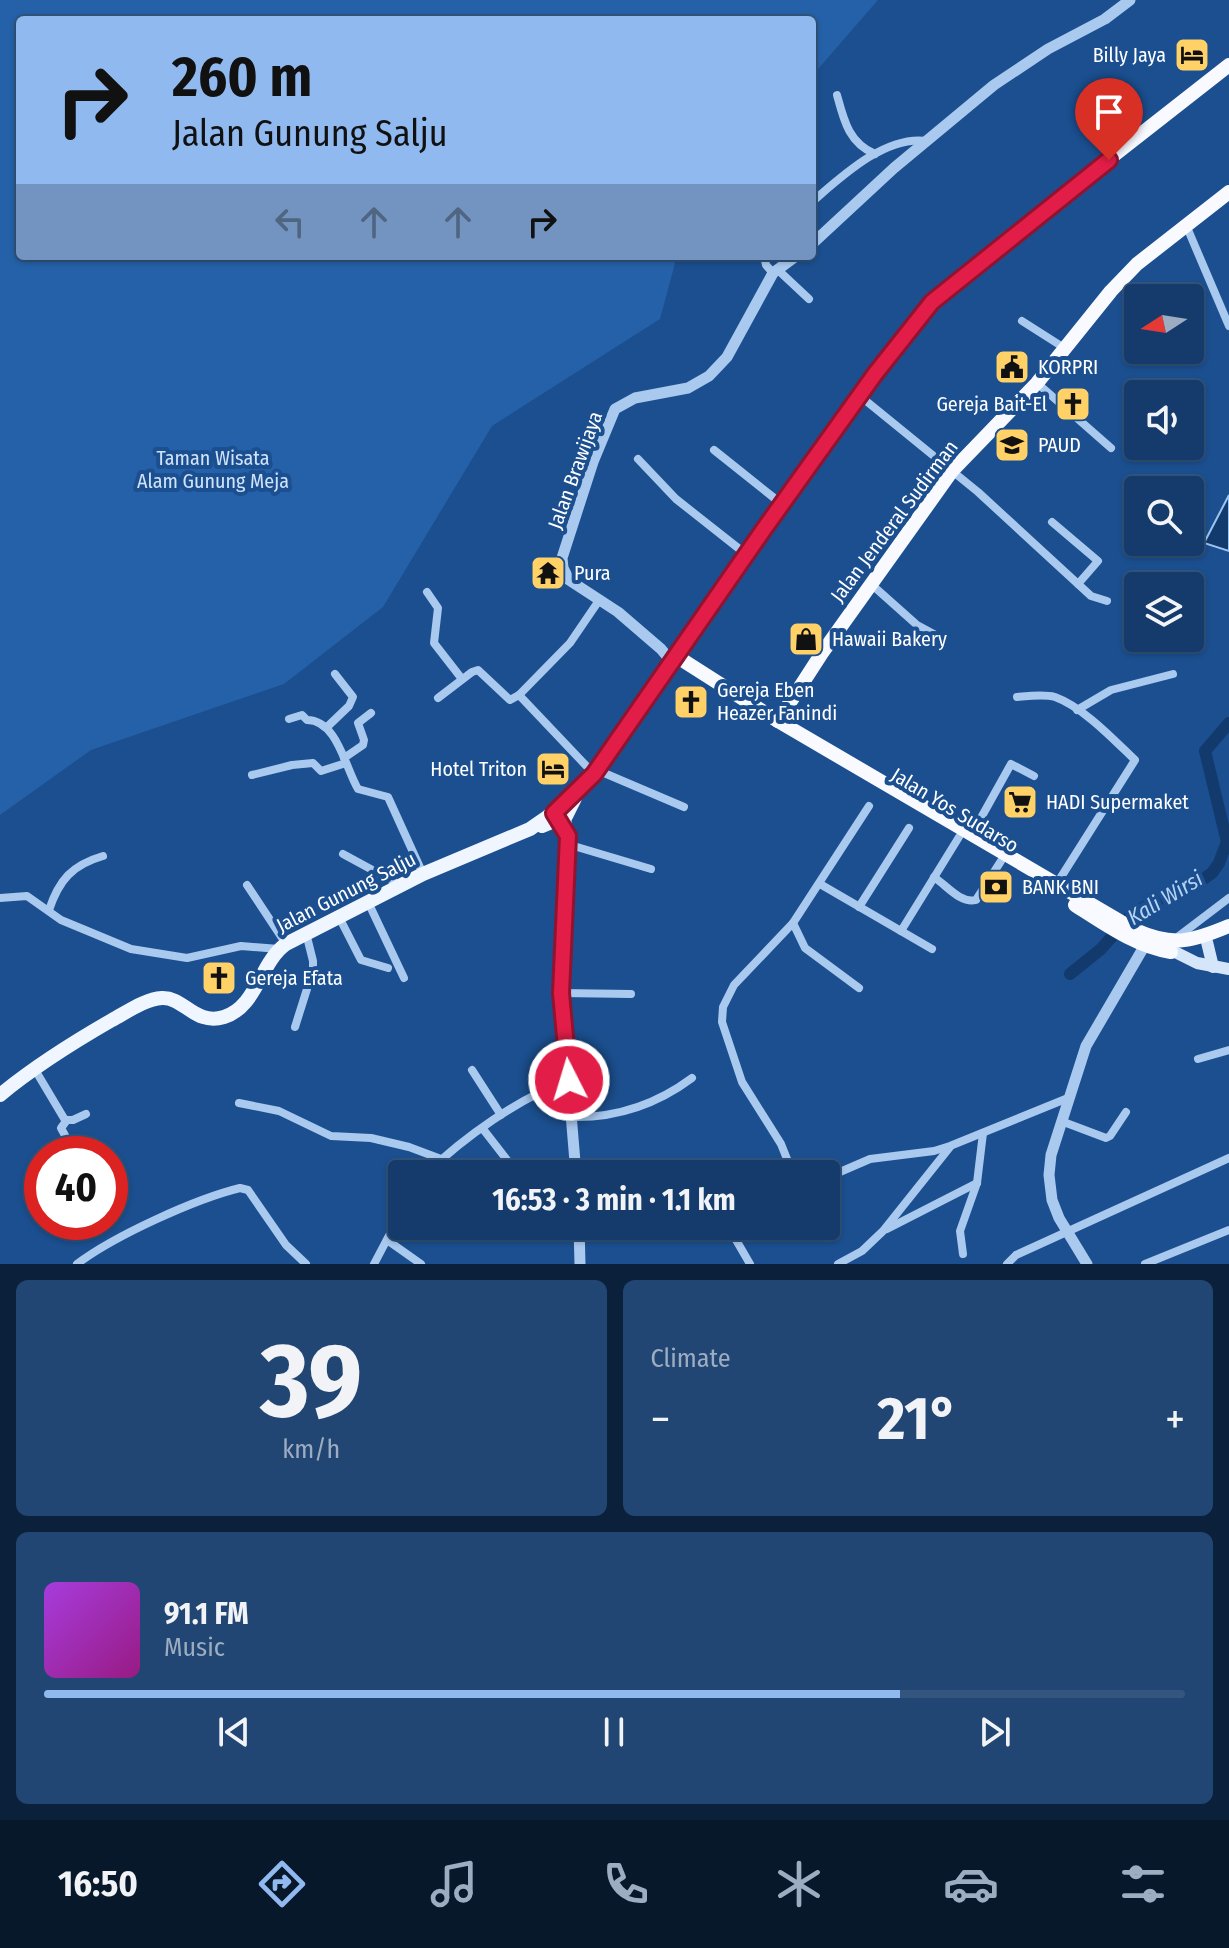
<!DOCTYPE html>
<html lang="en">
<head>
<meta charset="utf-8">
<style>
	body { margin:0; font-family:"Fira Sans Condensed",sans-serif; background:#214673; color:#f1f3f6; height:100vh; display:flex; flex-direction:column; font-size:30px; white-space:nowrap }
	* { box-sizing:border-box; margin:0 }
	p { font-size:26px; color:#9dadc1 }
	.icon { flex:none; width:44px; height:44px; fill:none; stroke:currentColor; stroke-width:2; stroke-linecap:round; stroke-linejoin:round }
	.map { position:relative; height:1264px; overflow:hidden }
	.details { display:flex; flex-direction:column; gap:16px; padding:16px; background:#0b203b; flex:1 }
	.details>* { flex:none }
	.top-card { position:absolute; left:16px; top:16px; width:800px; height:244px; border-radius:8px; box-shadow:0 2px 6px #0004,0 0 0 2px #33557e; background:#90b9f0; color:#111; overflow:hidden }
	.needle { width:52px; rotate:258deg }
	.buttons { position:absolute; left:1124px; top:284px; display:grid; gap:16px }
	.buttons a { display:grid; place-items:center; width:80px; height:80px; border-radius:8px; background:#143b6b; box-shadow:0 2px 6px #0004,0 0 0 2px #33557e; font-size:40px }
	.speed { position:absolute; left:24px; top:1136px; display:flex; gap:16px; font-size:40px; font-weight:700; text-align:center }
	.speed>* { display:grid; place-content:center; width:104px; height:104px; border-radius:50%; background:#143b6b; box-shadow:0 2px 6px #0004,0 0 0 2px #33557e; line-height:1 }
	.speed .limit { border:12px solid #d22; background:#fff; color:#111 }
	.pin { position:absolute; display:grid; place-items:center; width:68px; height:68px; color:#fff; margin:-82px -34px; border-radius:50% 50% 50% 0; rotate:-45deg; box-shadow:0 0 8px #0007 }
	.pin .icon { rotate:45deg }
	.me { position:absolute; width:88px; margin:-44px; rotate:355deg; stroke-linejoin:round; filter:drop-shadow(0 0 6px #0008) }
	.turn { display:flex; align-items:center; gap:28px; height:168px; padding:0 24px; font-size:36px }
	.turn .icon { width:104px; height:104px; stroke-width:2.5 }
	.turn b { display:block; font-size:56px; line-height:68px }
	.lanes { display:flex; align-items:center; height:76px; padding:0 24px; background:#0003; justify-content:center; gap:40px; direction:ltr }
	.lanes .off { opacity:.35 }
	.big { font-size:60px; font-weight:700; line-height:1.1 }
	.details .tile { flex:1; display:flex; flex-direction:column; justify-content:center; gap:12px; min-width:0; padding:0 28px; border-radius:12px; background:#214673 }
	.details .dial { align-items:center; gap:0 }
	.dial b { font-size:104px; line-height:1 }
	.song { display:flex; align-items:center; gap:24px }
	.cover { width:96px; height:96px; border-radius:12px; background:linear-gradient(135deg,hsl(280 70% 55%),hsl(310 70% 35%)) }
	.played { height:8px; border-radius:4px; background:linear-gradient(90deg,#90b9f0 75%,#33557e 75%) }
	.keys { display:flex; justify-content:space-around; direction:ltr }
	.heat { display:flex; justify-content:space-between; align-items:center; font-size:44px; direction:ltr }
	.details .tiles { flex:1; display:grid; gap:16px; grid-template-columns:1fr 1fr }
	.tile:last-child { grid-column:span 2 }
	.trip { position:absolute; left:388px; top:1160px; width:452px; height:80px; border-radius:8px; background:#143b6b; box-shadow:0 2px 6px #0004,0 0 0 2px #33557e; font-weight:700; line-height:80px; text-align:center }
	.tabs { display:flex; height:128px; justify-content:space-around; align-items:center; background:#08182b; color:#9dadc1 }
	.tabs .icon { width:56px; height:56px }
	.tabs .active { color:#90b9f0 }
	.tabs b { font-size:36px; color:#f1f3f6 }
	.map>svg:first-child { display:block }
	.green { fill:#2461a8 }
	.water { fill:#123a6d; stroke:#9cc4f0; stroke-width:2 }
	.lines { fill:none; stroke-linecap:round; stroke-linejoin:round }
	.river { stroke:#123a6d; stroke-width:12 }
	.minor { stroke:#a9c9ee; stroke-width:8 }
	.tertiary { stroke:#a9c9ee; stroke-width:11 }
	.secondary { stroke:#d6e6fa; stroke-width:12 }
	.primary { stroke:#f0f6ff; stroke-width:14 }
	.trunk { stroke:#f8faff; stroke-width:14 }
	.route-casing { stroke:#92132f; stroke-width:20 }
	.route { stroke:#e11d48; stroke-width:14 }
	.labels { text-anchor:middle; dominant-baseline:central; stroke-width:8; stroke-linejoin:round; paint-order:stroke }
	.poi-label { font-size:20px; fill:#fff; stroke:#1b4f8f; text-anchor:start }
	.park-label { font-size:20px; fill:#cfe3fa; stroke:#1b4f8f }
	.street-label { font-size:20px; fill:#fff; stroke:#1b4f8f }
	.water-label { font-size:22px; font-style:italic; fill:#b5d3f5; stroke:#1b4f8f }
</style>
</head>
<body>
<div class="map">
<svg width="1229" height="1264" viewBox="0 0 1229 1264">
	<rect width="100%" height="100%" fill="#1b4f8f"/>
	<polygon class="green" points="0,0 878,0 812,76 812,20 20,20 20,256 677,256 660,319 492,426 383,607 284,684 91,750 0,815"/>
	<polygon class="water" points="1229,495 1229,551 1204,543"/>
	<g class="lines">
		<polyline class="river" points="1070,974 1101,949 1131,915 1155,901 1196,884 1212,873 1219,863 1227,842 1205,751 1229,723"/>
		<g class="minor">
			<path d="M837 95C844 121 849 143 875 154"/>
			<path d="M812 202C841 177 885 135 927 141"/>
			<polyline points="1186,225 1229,326"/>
			<polyline points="764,256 766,265 773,273"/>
			<polyline points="778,270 809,299"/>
			<polyline points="1022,321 1066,349"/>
			<polyline points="1037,383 1111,448"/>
			<polyline points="860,396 978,492 1078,584 1098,561 1052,522"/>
			<polyline points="714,450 783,505"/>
			<polyline points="638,459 676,499 747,555"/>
			<polyline points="871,584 917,625 943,639"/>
			<polyline points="1078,584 1091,596 1107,601"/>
			<polyline points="427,592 438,608 434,643 462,679"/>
			<polyline points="519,695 570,643 600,599"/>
			<path d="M1017 697C1029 696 1044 694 1055 697 1083 707 1114 740 1135 760L1056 885"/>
			<polyline points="438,698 472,672 478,670 510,700 519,695 594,774"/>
			<polyline points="1077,710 1111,690 1173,674"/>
			<path d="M289 719 302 715 307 720C337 720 345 767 358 789L388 797 423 874"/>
			<polyline points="327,727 349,706 353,697 335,674"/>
			<polyline points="344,758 363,745 364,740 358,723 371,713"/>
			<polyline points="597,770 684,807"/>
			<polyline points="252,775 292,765 313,763 321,771 346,763"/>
			<polyline points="972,834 1011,764 1034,776"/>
			<polyline points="567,844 651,869"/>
			<polyline points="343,854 400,885"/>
			<path d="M934 877C947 886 961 904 976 900L1001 861"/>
			<polyline points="820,884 932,949"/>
			<polyline points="247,885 286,944"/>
			<polyline points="0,898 27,896 61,920 131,949 187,958 241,946 279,949"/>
			<polyline points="368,902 404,978"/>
			<polyline points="859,907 909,828"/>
			<path d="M49 910C59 880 72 865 103 856"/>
			<polyline points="339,917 361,960 388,968"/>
			<polyline points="793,923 805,948 859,988"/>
			<polyline points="901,931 959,837"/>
			<polyline points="1175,939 1229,898"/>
			<polyline points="561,993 631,994"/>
			<polyline points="295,1027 313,970 313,961 306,933"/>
			<polyline points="1198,1059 1229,1050"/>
			<polyline points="34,1068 65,1120 73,1120 86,1114"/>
			<polyline points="472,1070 501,1115"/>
			<polyline points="239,1103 279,1111 331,1136 371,1138 409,1147 441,1159 460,1174"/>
			<path d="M572 1117C616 1118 657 1104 692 1078"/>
			<polyline points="67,1120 61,1128 75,1154"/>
			<polyline points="1061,1121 1106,1138 1110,1136 1126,1112"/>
			<polyline points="483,1129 511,1165"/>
			<path d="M426 1174C464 1137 519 1098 569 1080"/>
			<polyline points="793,1174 781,1144 742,1082 722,1022 723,1007 734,985 793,923 869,806"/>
			<polyline points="826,1178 870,1159 934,1151 950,1146 1068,1098"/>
			<polyline points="728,1226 750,1264"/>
			<polyline points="887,1229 977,1183"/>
			<polyline points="387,1240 421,1264"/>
			<polyline points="963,1254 960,1231 977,1183 983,1133"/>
			<path d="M77 1264C114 1236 195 1199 240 1188L248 1190 286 1245 306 1264"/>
			<polyline points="374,1264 402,1211"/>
			<polyline points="838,1264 862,1251 883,1231 950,1147"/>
			<polyline points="1007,1264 1016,1255 1229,1158"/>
			<polyline points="1145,1264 1229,1230"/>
		</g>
		<g class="tertiary">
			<polyline points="812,244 894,168 994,85 1048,49 1105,19 1130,0"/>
			<polyline points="671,661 661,649 618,612 569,580 563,568 562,558 593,462 615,409 635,398 688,388 709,376 727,357 773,273 796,256"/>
			<polyline points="565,812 568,836 561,993 576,1174"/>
			<polyline points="579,1226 580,1264"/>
			<polyline points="1087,1264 1059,1218 1052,1200 1049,1175 1051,1155 1086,1046 1145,945"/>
		</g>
		<g class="secondary">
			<polyline points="1207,942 1213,967"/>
			<polyline points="1175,952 1197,963 1229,969"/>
		</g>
		<g class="primary">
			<polyline points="542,826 566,816 575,798"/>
			<path d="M0 1095C35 1066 72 1043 112 1020 127 1012 145 999 162 998 184 997 195 1026 224 1017 257 1007 260 962 286 944L423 874 530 829C603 782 625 721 676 656"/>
		</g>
		<g class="trunk">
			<path d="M1229 65 1003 242 932 302 875 374 676 656 778 721 1135 930C1173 947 1191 942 1229 926"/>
			<polyline points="778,721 822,653 952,471 1037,383 1111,291 1137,264 1229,192"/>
			<path d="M1075 905C1105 924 1135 946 1171 952"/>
		</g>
	</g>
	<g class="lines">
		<defs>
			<polyline id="route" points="569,1080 561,993 568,836 554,813 594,774 764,529 875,374 932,302 1109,160"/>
		</defs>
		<use href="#route" class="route-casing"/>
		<use href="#route" class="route"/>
	</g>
	<defs>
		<symbol id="hotel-square" viewBox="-11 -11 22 22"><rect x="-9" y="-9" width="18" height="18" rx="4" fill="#ffd166" stroke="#1b4f8f"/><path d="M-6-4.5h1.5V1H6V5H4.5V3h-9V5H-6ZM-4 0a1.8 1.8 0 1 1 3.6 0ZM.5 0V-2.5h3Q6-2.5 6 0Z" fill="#111"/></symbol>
		<symbol id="civic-square" viewBox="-11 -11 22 22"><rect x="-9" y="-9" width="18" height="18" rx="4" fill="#ffd166" stroke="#1b4f8f"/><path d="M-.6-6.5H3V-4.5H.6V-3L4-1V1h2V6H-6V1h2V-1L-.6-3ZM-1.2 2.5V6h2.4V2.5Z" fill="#111"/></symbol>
		<symbol id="church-square" viewBox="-11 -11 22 22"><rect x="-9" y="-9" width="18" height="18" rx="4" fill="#ffd166" stroke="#1b4f8f"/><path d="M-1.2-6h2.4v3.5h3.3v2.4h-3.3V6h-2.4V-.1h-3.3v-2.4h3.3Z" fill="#111"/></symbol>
		<symbol id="school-square" viewBox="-11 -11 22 22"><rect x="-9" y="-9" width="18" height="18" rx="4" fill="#ffd166" stroke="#1b4f8f"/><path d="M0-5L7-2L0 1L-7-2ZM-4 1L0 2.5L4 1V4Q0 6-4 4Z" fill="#111"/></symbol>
		<symbol id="temple-square" viewBox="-11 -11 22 22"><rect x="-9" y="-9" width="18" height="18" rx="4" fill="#ffd166" stroke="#1b4f8f"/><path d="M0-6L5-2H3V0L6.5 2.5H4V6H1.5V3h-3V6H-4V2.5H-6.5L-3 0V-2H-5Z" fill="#111"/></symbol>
		<symbol id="shop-square" viewBox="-11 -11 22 22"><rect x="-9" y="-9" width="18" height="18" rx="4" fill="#ffd166" stroke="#1b4f8f"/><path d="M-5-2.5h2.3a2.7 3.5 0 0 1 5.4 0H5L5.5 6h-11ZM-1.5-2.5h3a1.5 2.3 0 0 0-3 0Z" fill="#111"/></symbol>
		<symbol id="supermarket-square" viewBox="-11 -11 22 22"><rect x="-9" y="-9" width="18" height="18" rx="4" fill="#ffd166" stroke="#1b4f8f"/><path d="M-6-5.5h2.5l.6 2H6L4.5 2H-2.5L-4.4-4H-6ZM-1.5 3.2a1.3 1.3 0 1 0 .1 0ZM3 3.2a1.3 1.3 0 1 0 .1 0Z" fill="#111"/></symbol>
		<symbol id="bank-square" viewBox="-11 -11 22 22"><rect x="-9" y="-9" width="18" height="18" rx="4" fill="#ffd166" stroke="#1b4f8f"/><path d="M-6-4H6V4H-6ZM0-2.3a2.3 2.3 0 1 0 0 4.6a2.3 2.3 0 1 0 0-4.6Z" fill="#111"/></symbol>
	</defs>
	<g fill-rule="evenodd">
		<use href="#hotel-square" x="1172" y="35" width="40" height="40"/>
		<use href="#civic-square" x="992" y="347" width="40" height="40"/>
		<use href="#church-square" x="1053" y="384" width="40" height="40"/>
		<use href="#school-square" x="992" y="425" width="40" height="40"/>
		<use href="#temple-square" x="528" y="553" width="40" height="40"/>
		<use href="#shop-square" x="786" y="619" width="40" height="40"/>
		<use href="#church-square" x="671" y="682" width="40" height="40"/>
		<use href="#hotel-square" x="533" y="749" width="40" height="40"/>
		<use href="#supermarket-square" x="1000" y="782" width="40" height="40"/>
		<use href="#bank-square" x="976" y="867" width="40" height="40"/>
		<use href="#church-square" x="199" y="958" width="40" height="40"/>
	</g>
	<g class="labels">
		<g class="poi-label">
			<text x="1166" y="55" text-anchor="end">Billy Jaya</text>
			<text x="1038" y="367">KORPRI</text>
			<text x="1047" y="404" text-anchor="end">Gereja Bait-El</text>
			<text x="1038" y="445">PAUD</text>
			<text x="574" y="573">Pura</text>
			<text x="832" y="639">Hawaii Bakery</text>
			<text x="717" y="690">Gereja Eben<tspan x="717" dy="23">Heazer Fanindi</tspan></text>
			<text x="527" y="769" text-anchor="end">Hotel Triton</text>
			<text x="1046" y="802">HADI Supermaket</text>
			<text x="1022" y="887">BANK BNI</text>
			<text x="245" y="978">Gereja Efata</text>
		</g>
		<g class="park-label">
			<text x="213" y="458">Taman Wisata<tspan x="213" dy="23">Alam Gunung Meja</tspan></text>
		</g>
		<g class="street-label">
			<text transform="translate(575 470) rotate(-70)">Jalan Brawijaya</text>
			<text transform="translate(894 521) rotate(-53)">Jalan Jenderal Sudirman</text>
			<text transform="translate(955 810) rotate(31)">Jalan Yos Sudarso</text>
			<text transform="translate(346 892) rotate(-27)">Jalan Gunung Salju</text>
		</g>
		<g class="water-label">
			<text transform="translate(1165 898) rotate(-31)">Kali Wirsi</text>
		</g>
	</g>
</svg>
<div class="buttons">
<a><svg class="needle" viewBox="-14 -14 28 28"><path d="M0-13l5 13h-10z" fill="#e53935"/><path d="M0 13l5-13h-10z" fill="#9dadc1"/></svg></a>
<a><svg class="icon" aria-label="sound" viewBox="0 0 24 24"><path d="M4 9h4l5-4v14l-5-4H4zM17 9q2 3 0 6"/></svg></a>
<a><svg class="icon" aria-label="search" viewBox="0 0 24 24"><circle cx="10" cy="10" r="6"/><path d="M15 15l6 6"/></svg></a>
<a><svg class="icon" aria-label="layers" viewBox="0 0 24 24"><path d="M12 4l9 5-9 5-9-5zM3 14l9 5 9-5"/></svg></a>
</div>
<div class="speed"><div class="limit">40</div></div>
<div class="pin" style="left:1109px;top:160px;background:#d93025"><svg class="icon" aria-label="arrive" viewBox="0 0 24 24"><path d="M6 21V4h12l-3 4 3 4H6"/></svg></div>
<svg class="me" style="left:569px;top:1080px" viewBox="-20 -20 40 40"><circle r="17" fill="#e11d48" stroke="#fff" stroke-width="3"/><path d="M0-11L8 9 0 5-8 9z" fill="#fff"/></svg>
<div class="trip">16:53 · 3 min · 1.1 km</div>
<div class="top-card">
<div class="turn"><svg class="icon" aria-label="right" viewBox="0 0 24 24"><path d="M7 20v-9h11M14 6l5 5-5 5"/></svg><div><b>260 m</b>Jalan Gunung Salju</div></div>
<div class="lanes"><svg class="icon off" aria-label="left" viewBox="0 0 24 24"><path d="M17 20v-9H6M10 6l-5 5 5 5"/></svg><svg class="icon off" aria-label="ahead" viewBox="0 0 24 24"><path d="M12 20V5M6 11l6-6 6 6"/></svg><svg class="icon off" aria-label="ahead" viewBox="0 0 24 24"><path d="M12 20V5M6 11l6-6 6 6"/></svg><svg class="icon" aria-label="right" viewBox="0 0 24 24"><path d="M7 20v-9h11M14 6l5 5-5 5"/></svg></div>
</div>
</div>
<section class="details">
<div class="tiles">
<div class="tile dial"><b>39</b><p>km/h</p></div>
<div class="tile"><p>Climate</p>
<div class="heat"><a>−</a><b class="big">21°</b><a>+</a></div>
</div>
<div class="tile">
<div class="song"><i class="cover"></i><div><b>91.1 FM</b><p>Music</p></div></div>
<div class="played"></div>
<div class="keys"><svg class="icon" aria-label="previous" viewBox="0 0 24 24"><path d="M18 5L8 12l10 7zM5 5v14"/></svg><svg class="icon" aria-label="pause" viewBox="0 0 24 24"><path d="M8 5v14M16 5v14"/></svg><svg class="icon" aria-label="next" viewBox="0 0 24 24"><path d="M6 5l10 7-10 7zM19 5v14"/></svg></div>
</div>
</div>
</section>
<nav class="tabs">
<b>16:50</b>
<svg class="icon active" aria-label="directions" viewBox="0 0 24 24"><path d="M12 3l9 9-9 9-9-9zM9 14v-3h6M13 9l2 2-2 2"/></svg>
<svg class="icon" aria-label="music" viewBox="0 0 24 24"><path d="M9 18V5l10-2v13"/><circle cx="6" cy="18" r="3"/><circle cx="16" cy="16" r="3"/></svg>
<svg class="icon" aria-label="phone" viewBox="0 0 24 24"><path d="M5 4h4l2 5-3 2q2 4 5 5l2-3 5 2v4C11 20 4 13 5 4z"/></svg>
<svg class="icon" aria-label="climate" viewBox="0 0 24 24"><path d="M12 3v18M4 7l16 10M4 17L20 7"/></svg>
<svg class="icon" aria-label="car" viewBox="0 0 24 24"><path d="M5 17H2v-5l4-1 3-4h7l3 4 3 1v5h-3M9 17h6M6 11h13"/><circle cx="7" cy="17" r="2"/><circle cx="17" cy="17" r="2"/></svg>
<svg class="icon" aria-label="filters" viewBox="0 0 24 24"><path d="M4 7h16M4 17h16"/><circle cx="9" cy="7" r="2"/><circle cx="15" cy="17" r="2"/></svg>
</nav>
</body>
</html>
